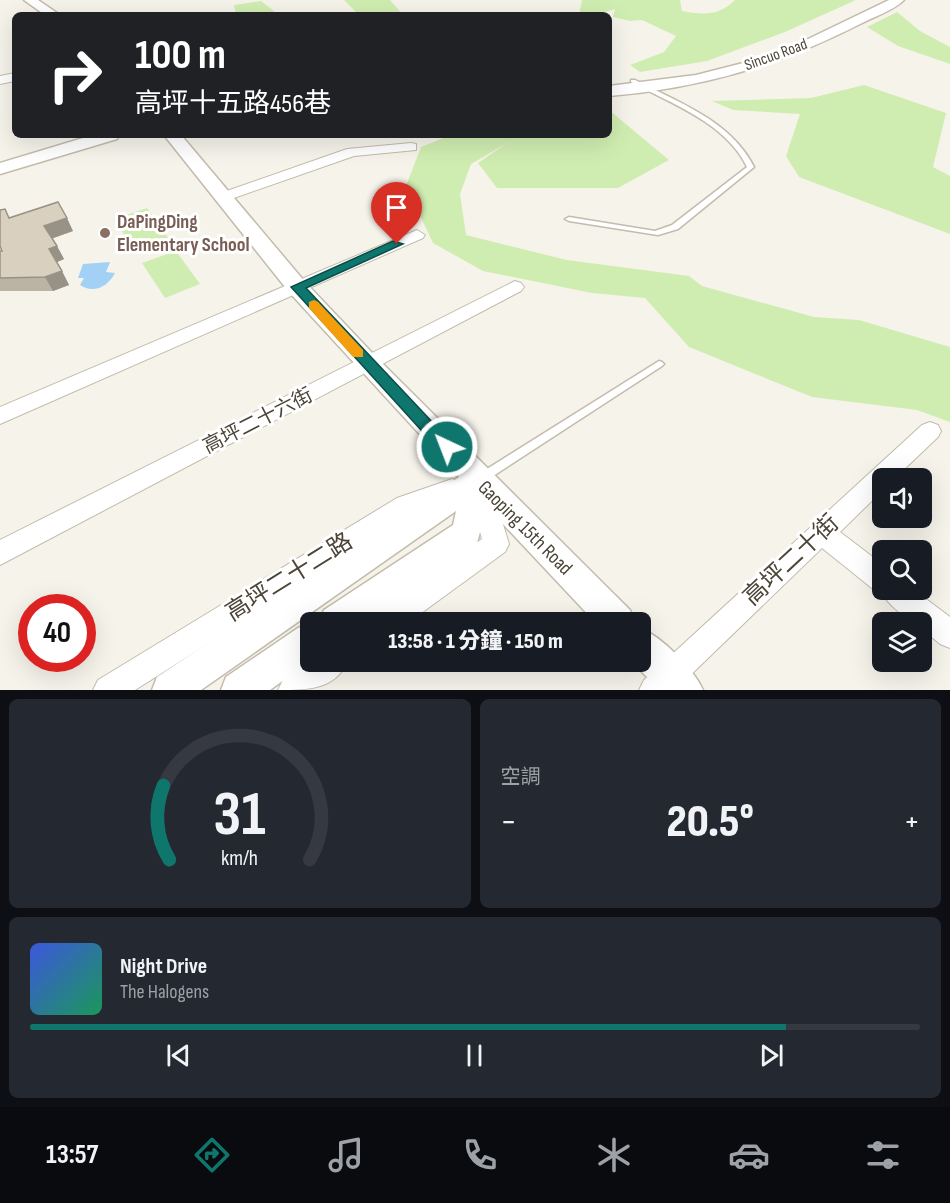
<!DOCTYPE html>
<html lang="zh-TW">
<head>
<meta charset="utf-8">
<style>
	body { margin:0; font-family:"Sofia Sans Condensed","Noto Sans TC",sans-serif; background:#242831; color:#f1f3f6; height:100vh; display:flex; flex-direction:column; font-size:22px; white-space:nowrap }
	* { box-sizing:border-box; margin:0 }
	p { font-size:20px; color:#9ea1a6 }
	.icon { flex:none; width:33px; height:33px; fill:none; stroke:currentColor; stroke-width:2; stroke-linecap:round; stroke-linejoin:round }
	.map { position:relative; height:690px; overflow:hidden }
	.details { display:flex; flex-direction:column; gap:9px; padding:9px; background:#0d0f14; flex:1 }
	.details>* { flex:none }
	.guide { position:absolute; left:12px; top:12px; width:600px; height:126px; border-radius:9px; box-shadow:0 6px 24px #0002; background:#202124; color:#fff; overflow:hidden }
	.tools { position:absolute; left:872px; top:468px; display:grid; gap:12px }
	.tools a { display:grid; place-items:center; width:60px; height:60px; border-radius:9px; background:#171b24; box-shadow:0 6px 24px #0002; font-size:30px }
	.speed { position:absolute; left:18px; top:594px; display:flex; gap:12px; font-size:30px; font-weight:700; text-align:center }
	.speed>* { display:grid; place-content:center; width:78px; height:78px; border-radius:50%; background:#171b24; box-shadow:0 6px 24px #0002; line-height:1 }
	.speed .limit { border:9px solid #d22; background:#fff; color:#111 }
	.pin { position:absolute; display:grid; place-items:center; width:51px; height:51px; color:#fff; margin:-62px -26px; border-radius:50% 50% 50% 0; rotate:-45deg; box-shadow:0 0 6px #0007 }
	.pin .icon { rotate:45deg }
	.me { position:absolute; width:66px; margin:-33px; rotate:317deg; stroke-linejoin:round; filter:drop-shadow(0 0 4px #0008) }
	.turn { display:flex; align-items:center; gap:21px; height:126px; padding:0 24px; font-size:27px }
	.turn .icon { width:78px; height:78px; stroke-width:2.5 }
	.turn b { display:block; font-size:42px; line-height:51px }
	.big { font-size:45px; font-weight:800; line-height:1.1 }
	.details .card { flex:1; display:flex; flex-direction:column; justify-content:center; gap:9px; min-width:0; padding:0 21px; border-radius:9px; background:#242831 }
	.details .dial { align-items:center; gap:0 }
	.dial svg { height:156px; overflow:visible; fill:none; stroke:#363941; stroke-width:7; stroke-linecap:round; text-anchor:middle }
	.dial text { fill:#f1f3f6; stroke:none }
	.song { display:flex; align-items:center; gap:18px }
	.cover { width:72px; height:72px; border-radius:9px; background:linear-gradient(135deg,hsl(230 70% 55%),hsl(150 70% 35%)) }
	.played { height:6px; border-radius:3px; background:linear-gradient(90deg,#0f766e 85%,#363941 85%) }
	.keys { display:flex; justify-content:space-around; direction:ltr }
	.heat { display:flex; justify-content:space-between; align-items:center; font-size:33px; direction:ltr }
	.details .tiles { flex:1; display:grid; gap:9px; grid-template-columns:1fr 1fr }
	.card:last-child { grid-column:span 2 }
	.trip { position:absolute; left:300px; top:612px; width:351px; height:60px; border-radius:9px; background:#171b24; box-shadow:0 6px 24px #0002; font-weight:800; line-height:60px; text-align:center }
	.tab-bar { display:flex; height:96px; justify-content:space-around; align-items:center; background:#090b0e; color:#9ea1a6 }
	.tab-bar .icon { width:42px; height:42px }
	.tab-bar .selected { color:#0f766e }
	.tab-bar b { font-size:27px; color:#f1f3f6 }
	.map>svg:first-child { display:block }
	.green { fill:#d0edb1 }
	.water { fill:#a3d1f6 }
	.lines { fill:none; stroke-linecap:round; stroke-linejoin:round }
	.service-casing { stroke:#c3bcac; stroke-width:3 }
	.minor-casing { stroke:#c3bcac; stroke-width:2 }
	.tertiary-casing { stroke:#c3bcac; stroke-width:3 }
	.service { fill:#fff; fill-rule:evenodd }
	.minor { fill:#fff; fill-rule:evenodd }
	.tertiary { fill:#fff; fill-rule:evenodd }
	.wall { fill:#bbb3a4 }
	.shaded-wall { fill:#989286 }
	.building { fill:#d9d0bf; stroke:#989286; stroke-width:1.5 }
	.route { fill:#0f766e; stroke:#0a4d48; stroke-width:1.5 }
	.slow { fill:#f59e0b }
	.education-dot { fill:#8d6e63; stroke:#fff; stroke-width:2 }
	.labels { text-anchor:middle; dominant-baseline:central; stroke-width:6; stroke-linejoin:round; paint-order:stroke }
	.far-street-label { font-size:16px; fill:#4b4437; stroke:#fff }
	.education-label { font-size:20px; font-weight:bold; fill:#785e54; stroke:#fff; text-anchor:start }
	.street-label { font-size:20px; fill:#4b4437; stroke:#fff }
	.near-street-label { font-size:24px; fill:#4b4437; stroke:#fff }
</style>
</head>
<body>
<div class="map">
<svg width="950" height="690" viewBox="0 0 950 690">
	<rect width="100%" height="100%" fill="#f6f3eb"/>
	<g class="green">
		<polygon points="344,0 390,0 403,15 359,15"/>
		<path d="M582 0H680L682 11C703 15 719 16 735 0H856L785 32 707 61 640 72 630 65 664 52 676 36 642 20 630 21 613 17 615 9 595 15H579Z"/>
		<polygon points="261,1 279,15 236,15 234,5"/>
		<polygon points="897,12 920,31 950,47 950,64 898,46 867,27"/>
		<polygon points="864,85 946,113 933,167 950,176 950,234 799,177 786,156 800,114 733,110 712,101 811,98"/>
		<polygon points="609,110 669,160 618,188 497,188 478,163 507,143 471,164 460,194 466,235 567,260 689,276 702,286 814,317 859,320 950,347 950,422 917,410 812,397 689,347 645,298 592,293 483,271 433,243 406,186 421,147 451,135 609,135"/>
		<polygon points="147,208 169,239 135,251 114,219"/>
		<polygon points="176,251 200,284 165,298 142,263"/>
	</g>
	<path class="water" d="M110 262 106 272 115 273C108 287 93 294 80 285L84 278H78L83 264Z"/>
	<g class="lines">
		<defs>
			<g id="service">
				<path d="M631 80H635C678 102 731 121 754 167L678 229 658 235 569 221 565 219 569 217 655 231 672 225 747 167C726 123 672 104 631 82Z"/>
				<polygon points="659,361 662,362 664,364 662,366 487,480 483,482 479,480 478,477 479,474"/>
			</g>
			<g id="minor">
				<polygon points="15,73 15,81 0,84 0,76"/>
				<polygon points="411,143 416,144 416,150 354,156 228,200 218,200 215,197 218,194 347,149"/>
				<polygon points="417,230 425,235 423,238 0,424 0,407"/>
				<polygon points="515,281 521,283 524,287 521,291 0,565 0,540"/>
				<path d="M930 422 938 425 941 431 938 437 895 478H882V491L840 532 882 564V590H914L950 617V648L940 644 921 628V622C908 622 887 604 882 592L873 589 822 548 675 690H639L644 680 922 425Z"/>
				<polygon points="479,475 487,478 491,485 509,544 505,552 409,622 374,622 377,612 482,539 467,485 471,478"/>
				<polygon points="452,479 460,482 464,489 460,496 414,513 135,690 93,690 98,680 397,498"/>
				<path d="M310 660 347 662C335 690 306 690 278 690L283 680Z"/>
			</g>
			<g id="tertiary">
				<polygon points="24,0 38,0 60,15 45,15"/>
				<path d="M889 0H904C893 11 873 17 860 24 778 66 701 88 609 96V86L696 75 755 60 806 40Z"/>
				<polygon points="93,135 119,135 117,139 0,174 0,163"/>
				<polygon points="164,135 181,135 305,282 378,359 630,610 635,622 595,622 487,507 477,543 364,622 319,622 324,610 453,525 456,511 201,690 152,690 157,677 459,477 289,292"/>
				<polygon points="310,623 310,661 270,690 221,690 226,677 298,628"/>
				<path d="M640 628C662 637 694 669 703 690H660L632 662H640Z"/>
			</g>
		</defs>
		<use href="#service" class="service-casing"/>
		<use href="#minor" class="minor-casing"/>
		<use href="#tertiary" class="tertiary-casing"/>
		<use href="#service" class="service"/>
		<use href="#minor" class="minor"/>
		<use href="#tertiary" class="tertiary"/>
	</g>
	<polygon class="wall" points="10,217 73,231 52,238 64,259 57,262 69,285 53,291 0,291 0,251 2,251"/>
	<g class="shaded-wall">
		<polygon points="67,218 73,231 51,239 44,226"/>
		<polygon points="57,246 64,259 57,262 49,249"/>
		<polygon points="62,271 69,285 53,291 45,277"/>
	</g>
	<polygon class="building" points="58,202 67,218 44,226 57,246 49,249 62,271 45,277 0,278 0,251 2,251 0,246 0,210 5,209 9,218"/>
	<polygon class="route" points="393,241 403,244 306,288 452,443 455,447 452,452 441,452 291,287"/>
	<polygon class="slow" points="314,300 318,302 363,350 363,357 353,357 309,308 309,302"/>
	<circle class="education-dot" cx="105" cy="233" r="6"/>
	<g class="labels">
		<g class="far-street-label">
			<text transform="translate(776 55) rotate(-20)">Sincuo Road</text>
		</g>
		<g class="education-label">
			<text x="117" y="222">DaPingDing<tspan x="117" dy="23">Elementary School</tspan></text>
		</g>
		<g class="street-label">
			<text transform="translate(258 421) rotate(-27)">高坪二十六街</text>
			<text transform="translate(525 528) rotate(45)">Gaoping 15th Road</text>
		</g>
		<g class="near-street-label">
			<text transform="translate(791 560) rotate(-43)">高坪二十街</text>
			<text transform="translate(289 577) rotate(-32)">高坪二十二路</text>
		</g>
	</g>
</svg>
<div class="tools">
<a><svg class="icon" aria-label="sound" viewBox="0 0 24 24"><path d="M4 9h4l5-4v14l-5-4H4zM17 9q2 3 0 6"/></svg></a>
<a><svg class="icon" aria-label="search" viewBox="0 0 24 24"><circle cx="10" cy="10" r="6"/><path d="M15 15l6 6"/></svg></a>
<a><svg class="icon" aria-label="layers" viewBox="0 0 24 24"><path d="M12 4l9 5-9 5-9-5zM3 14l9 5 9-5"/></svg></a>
</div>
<div class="speed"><div class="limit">40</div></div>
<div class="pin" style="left:397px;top:244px;background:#d93025"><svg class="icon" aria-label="arrive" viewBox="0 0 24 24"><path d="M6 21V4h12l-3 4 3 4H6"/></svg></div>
<svg class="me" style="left:447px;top:447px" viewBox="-20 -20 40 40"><circle r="17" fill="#0f766e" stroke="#fff" stroke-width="3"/><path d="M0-11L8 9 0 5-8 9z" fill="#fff"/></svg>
<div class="trip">13:58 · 1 分鐘 · 150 m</div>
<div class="guide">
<div class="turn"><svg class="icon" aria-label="right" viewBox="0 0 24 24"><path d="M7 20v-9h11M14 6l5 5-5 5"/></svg><div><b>100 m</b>高坪十五路456巷</div></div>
</div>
</div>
<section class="details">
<div class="tiles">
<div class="card dial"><svg viewBox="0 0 100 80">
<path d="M14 69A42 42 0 1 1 86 69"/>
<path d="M14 69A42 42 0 0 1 11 31" stroke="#0f766e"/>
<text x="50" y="56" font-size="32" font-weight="700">31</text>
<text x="50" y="72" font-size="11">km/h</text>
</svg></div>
<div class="card"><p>空調</p>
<div class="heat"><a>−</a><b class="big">20.5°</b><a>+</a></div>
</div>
<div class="card">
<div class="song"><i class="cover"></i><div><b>Night Drive</b><p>The Halogens</p></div></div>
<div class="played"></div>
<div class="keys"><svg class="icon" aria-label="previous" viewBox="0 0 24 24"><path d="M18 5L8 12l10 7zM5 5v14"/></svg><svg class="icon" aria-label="pause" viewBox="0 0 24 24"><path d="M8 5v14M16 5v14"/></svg><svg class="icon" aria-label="next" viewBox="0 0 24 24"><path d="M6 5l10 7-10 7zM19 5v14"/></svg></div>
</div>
</div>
</section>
<nav class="tab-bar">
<b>13:57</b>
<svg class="icon selected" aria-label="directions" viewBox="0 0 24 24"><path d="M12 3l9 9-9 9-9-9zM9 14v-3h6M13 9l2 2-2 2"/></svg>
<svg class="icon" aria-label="music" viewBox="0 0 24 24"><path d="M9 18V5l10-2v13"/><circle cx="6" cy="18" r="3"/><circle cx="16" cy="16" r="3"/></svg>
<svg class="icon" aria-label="phone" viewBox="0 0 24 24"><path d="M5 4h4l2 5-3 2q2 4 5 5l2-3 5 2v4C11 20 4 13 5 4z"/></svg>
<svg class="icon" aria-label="climate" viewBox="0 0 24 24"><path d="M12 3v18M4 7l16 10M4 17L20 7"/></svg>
<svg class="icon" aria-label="car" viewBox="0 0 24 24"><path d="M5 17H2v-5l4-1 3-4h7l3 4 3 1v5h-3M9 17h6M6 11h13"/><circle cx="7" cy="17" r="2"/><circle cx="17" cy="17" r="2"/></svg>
<svg class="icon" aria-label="filters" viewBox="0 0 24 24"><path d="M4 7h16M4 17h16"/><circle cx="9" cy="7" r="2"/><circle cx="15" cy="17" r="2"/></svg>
</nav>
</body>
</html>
